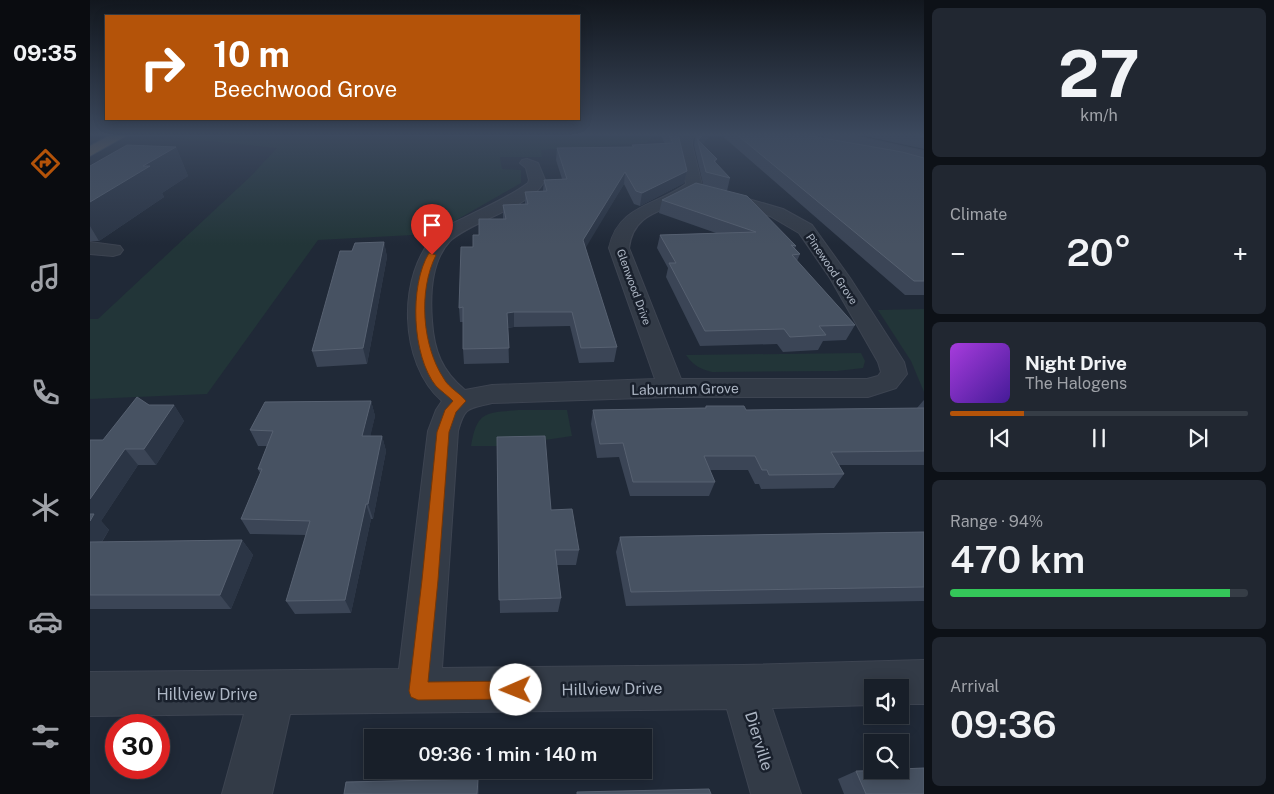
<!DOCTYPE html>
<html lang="en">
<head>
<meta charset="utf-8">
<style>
	body { margin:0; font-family:"Public Sans",sans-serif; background:#212731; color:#f1f3f6; height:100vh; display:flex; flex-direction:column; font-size:19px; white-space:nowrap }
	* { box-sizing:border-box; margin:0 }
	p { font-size:16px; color:#9fa2a8 }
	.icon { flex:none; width:28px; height:28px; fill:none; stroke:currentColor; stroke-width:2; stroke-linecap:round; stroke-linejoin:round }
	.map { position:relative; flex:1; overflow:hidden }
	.side { display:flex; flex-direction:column; gap:8px; padding:8px; background:#0d1117; width:350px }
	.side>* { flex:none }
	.banner { position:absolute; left:15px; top:15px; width:475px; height:105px; border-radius:0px; box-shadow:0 2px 12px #0003,0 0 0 1px #363d46; background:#b45309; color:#fff; overflow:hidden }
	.fabs { position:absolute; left:774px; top:679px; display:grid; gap:10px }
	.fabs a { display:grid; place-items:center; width:45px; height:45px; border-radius:0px; background:#181f29; box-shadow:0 2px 12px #0003,0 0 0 1px #363d46; font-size:25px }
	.speed { position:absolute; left:15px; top:714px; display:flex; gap:10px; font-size:25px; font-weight:700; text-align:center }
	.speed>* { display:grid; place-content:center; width:65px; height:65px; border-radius:50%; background:#181f29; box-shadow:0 2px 12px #0003,0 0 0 1px #363d46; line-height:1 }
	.speed .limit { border:8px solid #d22; background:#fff; color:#111 }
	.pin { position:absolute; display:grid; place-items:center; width:42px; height:42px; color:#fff; margin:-51px -21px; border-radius:50% 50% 50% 0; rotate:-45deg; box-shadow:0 0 5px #0007 }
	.pin .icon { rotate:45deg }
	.me { position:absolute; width:55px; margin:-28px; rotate:269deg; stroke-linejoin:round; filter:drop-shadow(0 0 4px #0008) }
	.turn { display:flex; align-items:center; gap:18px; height:105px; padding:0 25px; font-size:22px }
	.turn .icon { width:65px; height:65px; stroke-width:2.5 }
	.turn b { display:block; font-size:35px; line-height:42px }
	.big { font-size:38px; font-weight:600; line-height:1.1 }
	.side .widget { flex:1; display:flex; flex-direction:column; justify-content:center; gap:8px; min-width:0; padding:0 18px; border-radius:8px; background:#212731 }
	.side .dial { align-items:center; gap:0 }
	.dial b { font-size:65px; line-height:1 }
	.song { display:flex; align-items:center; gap:15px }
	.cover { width:60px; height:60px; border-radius:8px; background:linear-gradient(135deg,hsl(280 70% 55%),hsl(260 70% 35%)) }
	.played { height:5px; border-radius:2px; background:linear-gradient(90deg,#b45309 25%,#363d46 25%) }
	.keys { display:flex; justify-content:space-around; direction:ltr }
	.heat { display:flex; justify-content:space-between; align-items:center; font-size:28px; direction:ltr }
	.charge { height:8px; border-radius:4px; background:linear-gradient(90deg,#34c759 94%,#363d46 0) }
	.trip { position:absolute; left:274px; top:729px; width:288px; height:50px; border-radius:0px; background:#181f29; box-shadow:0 2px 12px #0003,0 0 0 1px #363d46; font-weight:600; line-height:50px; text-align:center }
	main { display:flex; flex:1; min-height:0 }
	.tabs { display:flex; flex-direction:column; width:90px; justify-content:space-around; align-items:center; background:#0a0c10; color:#9fa2a8 }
	.tabs .icon { width:35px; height:35px }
	.tabs .active { color:#b45309 }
	.tabs b { font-size:22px; color:#f1f3f6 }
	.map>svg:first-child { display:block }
	.green { fill:#223538 }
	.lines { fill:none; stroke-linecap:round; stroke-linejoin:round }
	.street-casing { stroke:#3d4451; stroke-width:2 }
	.secondary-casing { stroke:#3d4451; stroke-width:2 }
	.highway-casing { stroke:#3e4652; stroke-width:2 }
	.street { fill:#333b47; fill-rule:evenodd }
	.secondary { fill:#414a5a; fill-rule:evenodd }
	.highway { fill:#6d6250; fill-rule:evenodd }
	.wall { fill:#3b4556 }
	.shaded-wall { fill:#2b3545 }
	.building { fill:#475262; stroke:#576171 }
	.route { fill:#b45309; stroke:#753606 }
	.labels { text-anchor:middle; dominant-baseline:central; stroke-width:5; stroke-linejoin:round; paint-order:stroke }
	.far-street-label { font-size:11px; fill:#adb6c4; stroke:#19202c }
	.street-label { font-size:14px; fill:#adb6c4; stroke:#19202c }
	.near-street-label { font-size:16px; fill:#adb6c4; stroke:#19202c }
</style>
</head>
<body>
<main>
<nav class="tabs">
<b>09:35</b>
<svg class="icon active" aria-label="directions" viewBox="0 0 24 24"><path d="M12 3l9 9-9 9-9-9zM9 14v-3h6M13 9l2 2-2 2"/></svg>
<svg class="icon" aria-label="music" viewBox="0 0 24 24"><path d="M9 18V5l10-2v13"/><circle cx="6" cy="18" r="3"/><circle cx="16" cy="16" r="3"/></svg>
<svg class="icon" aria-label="phone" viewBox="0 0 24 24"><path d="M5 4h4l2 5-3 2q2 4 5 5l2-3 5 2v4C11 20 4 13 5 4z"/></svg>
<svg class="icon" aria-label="climate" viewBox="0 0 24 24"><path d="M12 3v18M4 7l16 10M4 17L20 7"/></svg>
<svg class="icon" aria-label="car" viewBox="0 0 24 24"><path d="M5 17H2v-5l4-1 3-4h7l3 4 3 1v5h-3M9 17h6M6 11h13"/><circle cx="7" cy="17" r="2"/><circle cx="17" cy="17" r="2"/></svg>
<svg class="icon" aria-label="filters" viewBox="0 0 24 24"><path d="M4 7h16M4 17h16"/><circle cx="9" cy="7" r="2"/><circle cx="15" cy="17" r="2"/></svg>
</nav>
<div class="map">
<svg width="834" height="794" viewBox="0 0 834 794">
	<rect width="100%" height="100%" fill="#202937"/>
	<g class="green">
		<polygon points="49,134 563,134 557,143 451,150 452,157 410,157 412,169 431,170 431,183 342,234 228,240 117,394 0,399 0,319 8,319 162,175 187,148"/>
		<polygon points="834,309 834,392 821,361 788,310"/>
		<path d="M771 353 775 361 773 368 747 371 622 372C610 369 603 365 596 355Z"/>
		<path d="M428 410H477L482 436 414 446H381C387 411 395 413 428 410Z"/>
	</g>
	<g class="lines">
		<defs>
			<g id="street">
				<path d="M592 134H605L602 140V145L612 185C591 215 545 202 539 248L591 379H777L788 376 791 372 788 362 740 278 709 233 680 216 625 199 623 196 625 193 631 191 693 209 722 225 760 278 814 362 817 374 806 388 778 397H581L402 403C378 409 375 406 368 431L352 668 653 665 834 660V704H810V688H782V705L682 708 711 794H661L637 709 200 714 182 794H132L154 714 0 716V672L309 669 338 431 346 410 352 401C309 364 306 274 347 233 354 227 365 222 374 218 395 207 418 198 438 183L439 180 436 168 430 163 432 160 437 159 448 163 455 180C449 192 438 198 427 205 410 214 372 229 360 241 341 261 340 295 342 321 344 351 352 371 375 390L402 385 565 379 519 248C528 205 566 206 596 184L588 145V140Z"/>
				<polygon points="0,242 30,246 33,250 30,254 23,256 0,254"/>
			</g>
			<polygon id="secondary" points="731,134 756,134 834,151 834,159 737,138"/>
			<polygon id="highway" points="23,134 39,134 0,156 0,146"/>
		</defs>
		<use href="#street" class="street-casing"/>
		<use href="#secondary" class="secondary-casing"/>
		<use href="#highway" class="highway-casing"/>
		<use href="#street" class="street"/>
		<use href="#secondary" class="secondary"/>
		<use href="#highway" class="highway"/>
	</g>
	<g class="wall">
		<polygon points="570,134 590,134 589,136 597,171 594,183 550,206 544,204 534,184 495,247 527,347 524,362 489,363 480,326 424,327 418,328 419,363 374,364 373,349 373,322 370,322 369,308 383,247 389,235 413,219 413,205 435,204 435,192 453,191 454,180 472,179 466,160 467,148 542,147 542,145 575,144"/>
		<polygon points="606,134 622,134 612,144 627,159 625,163 640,178 637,191 706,246 705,248 710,254 707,261 765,325 756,340 733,341 728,350 693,352 687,344 610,346 576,277 578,268 567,248 570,235 626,233 569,213 572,200 613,184 604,145"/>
		<polygon points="630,134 733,134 732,137 719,136 834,158 834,295 815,295"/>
		<polygon points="766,134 834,134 834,149"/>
		<polygon points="86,147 98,176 72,193 74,197 9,241 0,241 0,166"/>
		<polygon points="294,242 297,257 277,364 227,367 222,351 262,251"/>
		<polygon points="834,400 834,465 749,465 754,474 744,488 671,489 669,484 665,484 658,470 620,470 625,482 619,496 540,496 529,457 507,458 501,424 503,410 615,408 616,406 656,410 827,408 833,401"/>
		<polygon points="281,401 285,416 280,436 292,436 296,451 283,519 281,519 261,613 205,614 196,601 216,535 160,534 151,519 170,473 168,469 177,446 168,446 160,430"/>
		<polygon points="59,405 84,405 94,421 66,465 48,465 11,521 19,530 12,542 152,540 163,555 141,609 0,609 0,440 13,440"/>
		<polygon points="407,437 461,510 489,550 486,565 467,565 471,598 468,612 410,613"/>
		<polygon points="834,532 834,601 536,606 526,552 530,537"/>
		<polygon points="766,771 834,794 754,794 748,779"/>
	</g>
	<g class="shaded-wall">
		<polygon points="614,134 622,134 610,147 608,140"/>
		<polygon points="86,147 98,176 72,193 74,197 9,241 0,226 0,202 53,166"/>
		<polygon points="597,171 594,183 550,206 552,193"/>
		<polygon points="535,172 534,184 492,254 493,240"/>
		<polygon points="294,242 297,257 277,364 273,348"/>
		<polygon points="424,312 424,327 417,328 417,313"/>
		<polygon points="281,401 285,416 277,451 272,436"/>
		<polygon points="84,405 94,421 66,465 54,449"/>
		<polygon points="292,436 296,451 283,519 278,504"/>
		<polygon points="35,449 48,465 11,521 19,530 2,557 0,555 0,499"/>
		<polygon points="276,504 281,519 261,613 255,600"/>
		<polygon points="152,540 163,555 141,609 130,595"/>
		<polygon points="388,779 389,786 389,794 387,794"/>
	</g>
	<g class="building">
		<polygon points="578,134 588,134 597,171 552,193 546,191 535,172 493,240 527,347 491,348 482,312 424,312 417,313 419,348 373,349 373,307 369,308 371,247 383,247 383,235 389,235 389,219 416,219 413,205 438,204 435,192 457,191 454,180 477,179 467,148 544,147 542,145 583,143"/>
		<polygon points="606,134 614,134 608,140 627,159 624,161 640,178 616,172"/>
		<polygon points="646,134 710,134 812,152 834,158 834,281 824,281"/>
		<polygon points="821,134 834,134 834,137"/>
		<polygon points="37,145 86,147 53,166 60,166 0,202 0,166"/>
		<polygon points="606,183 657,196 706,246 701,245 710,254 702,255 765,325 729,326 736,335 700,337 694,329 615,331 579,263 586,263 570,235 666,232 572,200"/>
		<polygon points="294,242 273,348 222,351 250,251 262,251 265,243"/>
		<polygon points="47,397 59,405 84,405 54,449 35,449 0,499 0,440 13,440"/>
		<polygon points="281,401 272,436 292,436 278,504 276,504 255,600 196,601 220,521 151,519 172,469 168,469 183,431 160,430 175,402"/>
		<polygon points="616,406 654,406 656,410 834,408 834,451 741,452 754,474 679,475 677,470 672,470 665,456 614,456 625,482 543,482 533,443 510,444 503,410 616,408"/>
		<polygon points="455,436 461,510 482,509 489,550 465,550 471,598 409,600 407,437"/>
		<polygon points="0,514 4,514 0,521"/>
		<polygon points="834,532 834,587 541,592 530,537"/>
		<polygon points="152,540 130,595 0,595 0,542"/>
		<polygon points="834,768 834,794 776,794 766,771 810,770 810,769"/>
		<polygon points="388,779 387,794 254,794 256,782"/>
		<polygon points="619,789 621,794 487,794 487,792"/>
	</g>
	<linearGradient id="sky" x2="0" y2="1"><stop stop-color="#12171e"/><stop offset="0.55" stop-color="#3c495e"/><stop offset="1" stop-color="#3c495e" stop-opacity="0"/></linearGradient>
	<rect width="834" height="245" fill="url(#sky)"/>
	<path class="route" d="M339 253 346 255C328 291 332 346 354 379 359 388 370 393 376 401L366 412 359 432 348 580 338 682 426 681 432 683 435 690 432 696 426 699 328 700 321 697 319 691 332 580 347 432 355 410 363 401C358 396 351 391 346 386 322 356 319 286 339 253Z"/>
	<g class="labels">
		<g class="far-street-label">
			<text transform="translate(742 269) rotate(56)">Pinewood Grove</text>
			<text transform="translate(544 287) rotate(70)">Glenwood Drive</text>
		</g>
		<g class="street-label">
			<text transform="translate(595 389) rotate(-1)">Laburnum Grove</text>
		</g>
		<g class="near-street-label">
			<text transform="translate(522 689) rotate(-1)">Hillview Drive</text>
			<text x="117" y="694">Hillview Drive</text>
			<text transform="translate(669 741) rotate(73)">Dierville</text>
		</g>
	</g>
</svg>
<div class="fabs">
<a><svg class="icon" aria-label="sound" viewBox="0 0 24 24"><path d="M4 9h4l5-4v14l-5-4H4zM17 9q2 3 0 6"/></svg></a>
<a><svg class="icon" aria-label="search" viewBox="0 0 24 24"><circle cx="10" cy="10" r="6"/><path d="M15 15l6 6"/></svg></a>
</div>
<div class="speed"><div class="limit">30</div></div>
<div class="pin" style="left:342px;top:255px;background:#d93025"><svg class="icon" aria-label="arrive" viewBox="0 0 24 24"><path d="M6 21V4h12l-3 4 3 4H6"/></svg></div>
<svg class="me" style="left:426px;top:690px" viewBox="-20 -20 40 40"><circle r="19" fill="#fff"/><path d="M0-13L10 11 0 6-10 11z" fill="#b45309"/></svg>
<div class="trip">09:36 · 1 min · 140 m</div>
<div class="banner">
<div class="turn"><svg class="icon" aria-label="right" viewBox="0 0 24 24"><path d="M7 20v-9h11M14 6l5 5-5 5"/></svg><div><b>10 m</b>Beechwood Grove</div></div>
</div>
</div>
<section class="side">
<div class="widget dial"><b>27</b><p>km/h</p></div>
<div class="widget"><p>Climate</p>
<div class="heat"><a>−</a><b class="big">20°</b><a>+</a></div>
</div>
<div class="widget">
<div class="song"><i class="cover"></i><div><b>Night Drive</b><p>The Halogens</p></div></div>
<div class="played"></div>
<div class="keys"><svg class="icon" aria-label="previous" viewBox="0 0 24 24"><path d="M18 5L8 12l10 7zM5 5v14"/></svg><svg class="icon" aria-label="pause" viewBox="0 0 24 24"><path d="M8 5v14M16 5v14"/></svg><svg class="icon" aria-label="next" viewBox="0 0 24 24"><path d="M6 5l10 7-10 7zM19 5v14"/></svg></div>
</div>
<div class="widget"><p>Range · 94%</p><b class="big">470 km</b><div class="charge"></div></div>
<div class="widget"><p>Arrival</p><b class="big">09:36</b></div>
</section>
</main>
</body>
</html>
